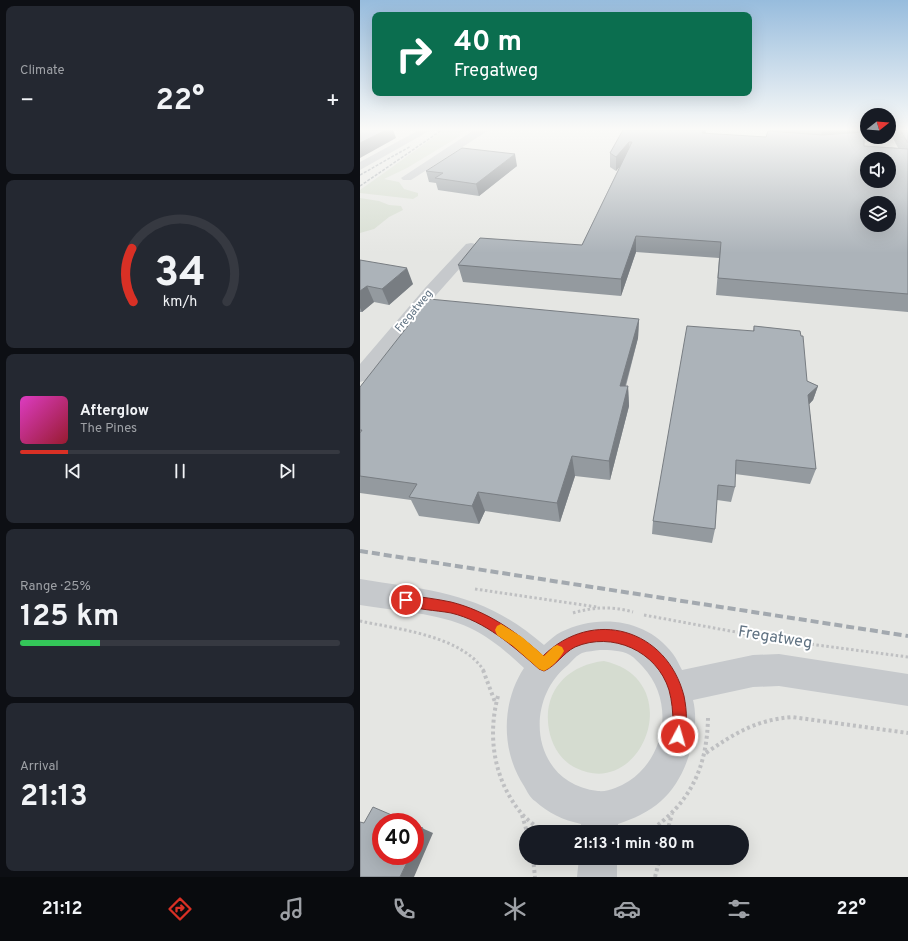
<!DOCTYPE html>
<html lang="en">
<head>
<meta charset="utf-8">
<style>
	body { margin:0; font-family:Overpass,sans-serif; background:#242831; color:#f1f3f6; height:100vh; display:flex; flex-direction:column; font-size:15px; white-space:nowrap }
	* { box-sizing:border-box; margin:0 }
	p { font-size:13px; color:#9ea1a6 }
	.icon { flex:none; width:22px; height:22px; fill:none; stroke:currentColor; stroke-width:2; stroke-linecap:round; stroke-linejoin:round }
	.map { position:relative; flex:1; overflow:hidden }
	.panel { display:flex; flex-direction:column; gap:6px; padding:6px; background:#0d0f14; width:360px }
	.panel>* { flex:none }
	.guide { position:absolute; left:12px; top:12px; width:380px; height:84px; border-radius:8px; box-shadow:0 4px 16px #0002; background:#0b6e4f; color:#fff; overflow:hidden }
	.needle { width:26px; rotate:73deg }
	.tools { position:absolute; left:500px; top:108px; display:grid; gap:8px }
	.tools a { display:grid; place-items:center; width:36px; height:36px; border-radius:50%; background:#171b24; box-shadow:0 4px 16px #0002; font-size:20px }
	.speed { position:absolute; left:12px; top:813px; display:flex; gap:8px; font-size:20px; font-weight:700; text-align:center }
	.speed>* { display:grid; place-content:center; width:52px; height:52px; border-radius:50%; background:#171b24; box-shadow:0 4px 16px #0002; line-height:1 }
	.speed .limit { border:6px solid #d22; background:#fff; color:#111 }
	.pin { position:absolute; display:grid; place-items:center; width:34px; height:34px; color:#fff; margin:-17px; border:2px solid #fff; border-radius:50%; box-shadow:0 1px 4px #0007 }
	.me { position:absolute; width:44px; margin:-22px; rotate:6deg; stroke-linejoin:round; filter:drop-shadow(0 0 3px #0008) }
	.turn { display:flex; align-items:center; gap:14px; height:84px; padding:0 16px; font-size:18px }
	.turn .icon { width:52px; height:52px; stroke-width:2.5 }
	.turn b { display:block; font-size:28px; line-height:34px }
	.big { font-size:30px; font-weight:700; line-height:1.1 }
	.panel .widget { flex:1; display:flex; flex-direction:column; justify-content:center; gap:6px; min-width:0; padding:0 14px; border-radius:8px; background:#242831 }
	.panel .dial { align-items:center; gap:0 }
	.dial svg { height:104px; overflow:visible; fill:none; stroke:#363941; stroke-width:7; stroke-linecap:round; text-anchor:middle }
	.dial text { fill:#f1f3f6; stroke:none }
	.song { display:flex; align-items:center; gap:12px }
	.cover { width:48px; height:48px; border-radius:6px; background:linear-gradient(135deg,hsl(310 70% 55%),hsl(350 70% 35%)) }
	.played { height:4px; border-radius:2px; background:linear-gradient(90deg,#d93025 15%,#363941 15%) }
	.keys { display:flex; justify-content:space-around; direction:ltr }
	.heat { display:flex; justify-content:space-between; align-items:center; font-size:22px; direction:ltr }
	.charge { height:6px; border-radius:3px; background:linear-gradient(90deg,#34c759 25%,#363941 0) }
	.trip { position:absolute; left:159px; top:825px; width:230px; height:40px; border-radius:20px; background:#171b24; box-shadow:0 4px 16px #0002; font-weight:700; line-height:40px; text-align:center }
	.tab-bar { display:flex; height:64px; justify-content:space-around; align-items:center; background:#090b0e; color:#9ea1a6 }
	.tab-bar .icon { width:28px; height:28px }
	.tab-bar .active { color:#d93025 }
	.tab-bar b { font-size:18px; color:#f1f3f6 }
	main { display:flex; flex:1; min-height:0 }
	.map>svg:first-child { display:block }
	.built { fill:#e5e6e3; fill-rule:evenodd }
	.green { fill:#d5dcd0 }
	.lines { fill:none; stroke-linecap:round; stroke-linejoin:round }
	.path-far1 { stroke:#bfc0c2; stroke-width:3; stroke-dasharray:2.5 2.5; stroke-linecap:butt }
	.path { stroke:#bfc0c2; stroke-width:4; stroke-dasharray:3 3; stroke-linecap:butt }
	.minor { fill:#c6c9cc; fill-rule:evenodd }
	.rail-far1 { stroke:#a3a9af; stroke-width:1.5; stroke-dasharray:3 1.5; stroke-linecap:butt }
	.rail { stroke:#a3a9af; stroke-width:4; stroke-dasharray:8 4; stroke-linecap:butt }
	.wall { fill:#949a9f }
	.shaded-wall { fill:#787d82 }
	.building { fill:#acb3b9; stroke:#787d82; fill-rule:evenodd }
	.route { fill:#d93025; stroke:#8d1f18 }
	.slow { fill:#f59e0b }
	.labels { text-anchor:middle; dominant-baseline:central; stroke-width:4; stroke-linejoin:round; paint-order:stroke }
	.far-street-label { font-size:11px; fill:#617383; stroke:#fff }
	.near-street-label { font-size:16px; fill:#617383; stroke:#fff }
</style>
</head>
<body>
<main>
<section class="panel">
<div class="widget"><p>Climate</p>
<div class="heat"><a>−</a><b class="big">22°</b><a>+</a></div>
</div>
<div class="widget dial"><svg viewBox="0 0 100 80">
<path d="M14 69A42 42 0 1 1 86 69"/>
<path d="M14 69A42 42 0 0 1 13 28" stroke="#d93025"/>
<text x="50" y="56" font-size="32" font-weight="700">34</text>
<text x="50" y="72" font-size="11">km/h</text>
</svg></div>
<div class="widget">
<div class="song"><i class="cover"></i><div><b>Afterglow</b><p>The Pines</p></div></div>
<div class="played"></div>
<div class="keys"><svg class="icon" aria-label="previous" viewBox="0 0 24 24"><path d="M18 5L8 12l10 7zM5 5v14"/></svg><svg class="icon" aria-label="pause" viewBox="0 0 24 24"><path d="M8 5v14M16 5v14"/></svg><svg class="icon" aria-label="next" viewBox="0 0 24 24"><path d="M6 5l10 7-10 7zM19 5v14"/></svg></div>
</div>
<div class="widget"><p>Range · 25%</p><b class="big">125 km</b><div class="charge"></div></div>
<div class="widget"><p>Arrival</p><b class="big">21:13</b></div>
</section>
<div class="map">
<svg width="548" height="877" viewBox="0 0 548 877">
	<rect width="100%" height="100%" fill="#f4f5f0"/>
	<path class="built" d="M0 130H507V137H529V130H548V877H0ZM507 159H529V181H507ZM507 203H529V225H507ZM21 822H55V856H21ZM166 832H382V858H166Z"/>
	<g class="green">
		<polygon points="84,130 105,130 99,134 100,136 47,168 24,179 39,182 44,189 58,193 58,196 53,199 0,193 0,190"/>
		<polygon points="0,198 19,201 29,205 41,206 43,210 29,217 14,229 0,233"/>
		<path d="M244 661C329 680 282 801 216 768 201 761 192 746 189 730 182 692 207 665 244 661Z"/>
	</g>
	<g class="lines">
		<g class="path-far1">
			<polyline points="115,589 237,607"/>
			<path d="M213 613C233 607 253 606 273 612"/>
			<polyline points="284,615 419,640 548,657"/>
			<path d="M0 621C37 629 103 636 124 671"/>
		</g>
		<g class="path">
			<polyline points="123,670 135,702"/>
			<path d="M138 696C127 737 134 781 162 814 168 821 176 826 183 832"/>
			<path d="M346 753C375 733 396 720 432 717L548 733"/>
			<polyline points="162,815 167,832"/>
			<path d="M288 832C330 804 347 768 348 718"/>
			<polyline points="307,832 312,814"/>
			<polyline points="173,858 175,877"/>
			<polyline points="295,877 300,858"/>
		</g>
		<g class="minor">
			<polygon points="59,130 71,130 0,170 0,162"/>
			<polygon points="114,130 129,130 51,180 43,180 41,178"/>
			<path d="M507 136 520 137 519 139C509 142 476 152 469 144 474 139 498 139 507 136Z"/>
			<polygon points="111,243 116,244 118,247 116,250 77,294 7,380 0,382 0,364 65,288 106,244"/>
			<path d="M0 579C75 591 124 593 184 645 190 640 195 635 201 632 238 613 288 619 313 654 317 659 319 665 322 670L393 655 419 654 548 674V706L419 686 393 687 333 700C341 731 326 780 301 801 289 812 273 819 258 824V832H220L221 824C203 820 188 813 175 801 170 798 167 791 164 786 141 751 141 703 164 668 148 653 131 638 110 628 79 613 35 611 0 605ZM240 650C249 650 261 650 270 655 275 658 279 663 283 667 314 700 307 756 269 781 259 787 249 792 238 791 172 784 162 702 208 665 212 661 217 655 222 653 228 651 234 651 240 650Z"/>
			<polygon points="219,858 257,858 257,877 217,877"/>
		</g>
		<g class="rail-far1">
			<polyline points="0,175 51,146"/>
			<polyline points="0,186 82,130"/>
		</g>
		<polyline class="rail" points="0,551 548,636"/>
	</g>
	<g class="wall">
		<polygon points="263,130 406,137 410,130 502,130 501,133 504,146 538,148 530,132 531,130 548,130 548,312 356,295 359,258 276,252 261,296 103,282 98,265 222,245 260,166 256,171 250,167 250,153"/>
		<polygon points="157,166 119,196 78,190 76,183 69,182 66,171"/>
		<polygon points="0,260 53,284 29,305 14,302 2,312 0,312"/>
		<polygon points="279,319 278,338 266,386 268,386 269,406 250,480 215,476 200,522 125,511 119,524 59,516 51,500 0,493 0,387"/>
		<polygon points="394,326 447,381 458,386 453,400 449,404 456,469 450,484 375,474 375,487 371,502 357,500 355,529 352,543 292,534 293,521 393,331"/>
	</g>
	<g class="shaded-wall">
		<polygon points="18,130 33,130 36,138 0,158 0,143"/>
		<polygon points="344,130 346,130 345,140 342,133"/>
		<polygon points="462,130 502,130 500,136 460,140"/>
		<polygon points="269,142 269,156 256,171 256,157"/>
		<polygon points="155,154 157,166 119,196 116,184"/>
		<polygon points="276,236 276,252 261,296 261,279"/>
		<polygon points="47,268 53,284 29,305 22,289"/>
		<polygon points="7,286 14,302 2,312 0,308 0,291"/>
		<polygon points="279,319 278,338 260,405 260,386"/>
		<polygon points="268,386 269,406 250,480 249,461"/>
		<polygon points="458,386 453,400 444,410 448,395"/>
		<polygon points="212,456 215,476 200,522 197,503"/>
		<polygon points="118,492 125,511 119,524 112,506"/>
		<polygon points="55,825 73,833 54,877 40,877 50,856 55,856"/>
	</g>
	<g class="building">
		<polygon points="0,130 26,130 0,143"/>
		<path d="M263 130H344L342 133 406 137 408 131 463 135 504 132V146L548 149V294L358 278 361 242 276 236 261 279 98 265 120 238 222 245 272 142H269L256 157 250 153ZM507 159H529V181H507ZM507 203H529V225H507Z"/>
		<polygon points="540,130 548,130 548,143"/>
		<polygon points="102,148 155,154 116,184 75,178 83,173 66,171"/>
		<polygon points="0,260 47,268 22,289 7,286 0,291"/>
		<polygon points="69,299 279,319 260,386 268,386 249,461 212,456 197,503 118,492 112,506 49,497 57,484 0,476 0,433 2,430 0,430 0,387"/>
		<polygon points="327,326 394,331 394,326 440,331 441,336 443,336 447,381 458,386 448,395 456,469 376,460 375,487 358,485 355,529 293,521"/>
		<polygon points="13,807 48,822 21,822 21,856 50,856 40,877 0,877 0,822 4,823"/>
		<polygon points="55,825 63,828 55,845"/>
	</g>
	<linearGradient id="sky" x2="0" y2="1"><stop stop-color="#97bcdd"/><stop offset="0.51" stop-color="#fafaf8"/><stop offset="1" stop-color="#fafaf8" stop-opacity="0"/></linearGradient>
	<rect width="548" height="253" fill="url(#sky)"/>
	<path class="route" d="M46 595C61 597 77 599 91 602 127 611 157 632 183 656 233 607 307 629 324 696 327 711 328 727 322 741L318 744 313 741C310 735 313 730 313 724 313 712 312 701 309 690 297 651 252 631 215 647 203 653 196 666 184 671L179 669C153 646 125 621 91 613 75 610 57 610 42 604L40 600 42 596Z"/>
	<path class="slow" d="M141 624 162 637 184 656 193 647 197 645 202 647 204 651C200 659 191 668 184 671L179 669 153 646 137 635 135 630 137 626Z"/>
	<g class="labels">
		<g class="far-street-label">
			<text transform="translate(54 311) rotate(-50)">Fregatweg</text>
		</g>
		<g class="near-street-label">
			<text transform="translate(415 638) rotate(9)">Fregatweg</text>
		</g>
	</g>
</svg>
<div class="tools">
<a><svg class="needle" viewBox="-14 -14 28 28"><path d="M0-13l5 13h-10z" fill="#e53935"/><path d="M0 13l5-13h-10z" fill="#9ea1a6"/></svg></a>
<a><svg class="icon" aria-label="sound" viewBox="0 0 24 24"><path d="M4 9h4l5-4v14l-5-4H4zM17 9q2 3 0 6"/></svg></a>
<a><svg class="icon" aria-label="layers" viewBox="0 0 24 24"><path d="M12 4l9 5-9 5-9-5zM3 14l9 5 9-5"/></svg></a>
</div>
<div class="speed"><div class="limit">40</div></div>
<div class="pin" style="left:46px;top:600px;background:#d93025"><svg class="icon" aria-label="arrive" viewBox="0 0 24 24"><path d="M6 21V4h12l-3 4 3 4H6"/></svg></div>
<svg class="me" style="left:318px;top:736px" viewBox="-20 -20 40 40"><circle r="17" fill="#d93025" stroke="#fff" stroke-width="3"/><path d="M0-11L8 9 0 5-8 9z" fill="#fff"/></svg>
<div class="trip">21:13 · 1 min · 80 m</div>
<div class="guide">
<div class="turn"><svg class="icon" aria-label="right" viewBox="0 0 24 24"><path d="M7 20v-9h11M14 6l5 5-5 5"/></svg><div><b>40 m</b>Fregatweg</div></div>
</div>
</div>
</main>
<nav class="tab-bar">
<b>21:12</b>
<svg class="icon active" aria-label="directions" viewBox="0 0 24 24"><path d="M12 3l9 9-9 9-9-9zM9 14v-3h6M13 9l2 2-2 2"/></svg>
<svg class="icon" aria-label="music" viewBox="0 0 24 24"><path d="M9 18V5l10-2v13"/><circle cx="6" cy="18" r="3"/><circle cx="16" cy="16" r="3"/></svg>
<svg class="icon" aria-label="phone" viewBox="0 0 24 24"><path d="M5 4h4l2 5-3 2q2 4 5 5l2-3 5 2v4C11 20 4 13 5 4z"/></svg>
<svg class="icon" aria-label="climate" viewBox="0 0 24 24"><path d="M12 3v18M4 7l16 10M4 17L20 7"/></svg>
<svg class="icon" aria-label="car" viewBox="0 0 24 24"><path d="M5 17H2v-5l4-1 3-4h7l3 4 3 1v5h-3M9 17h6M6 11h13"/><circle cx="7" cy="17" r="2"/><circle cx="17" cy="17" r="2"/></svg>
<svg class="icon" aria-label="filters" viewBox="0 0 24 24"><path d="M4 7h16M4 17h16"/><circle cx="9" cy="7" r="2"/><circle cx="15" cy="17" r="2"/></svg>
<b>22°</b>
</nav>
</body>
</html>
